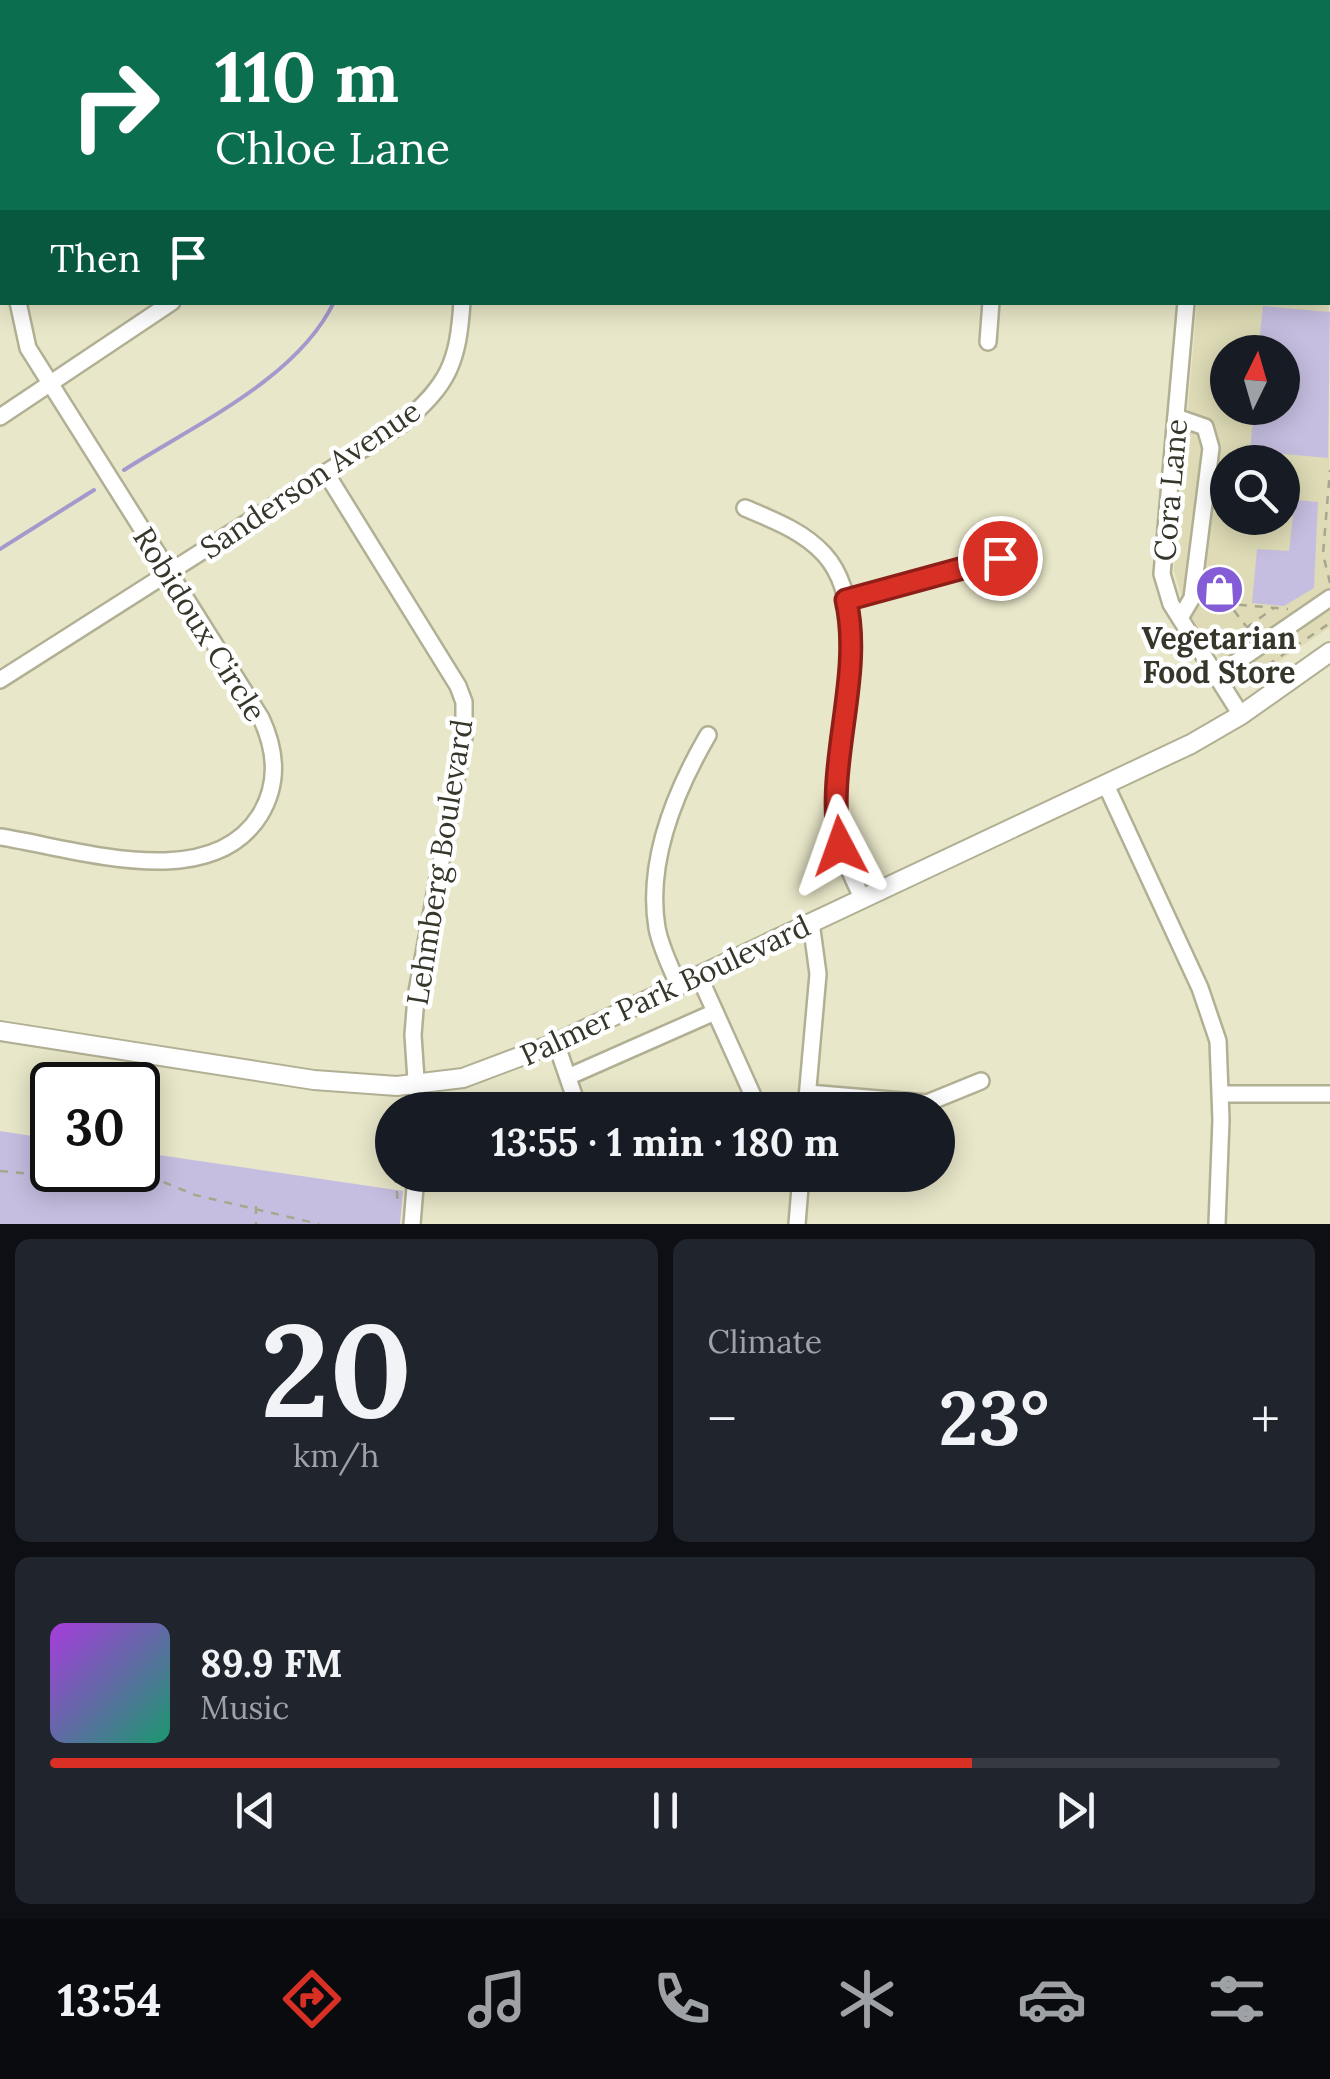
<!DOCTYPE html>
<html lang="en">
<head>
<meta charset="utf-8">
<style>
	body { margin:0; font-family:Lora,serif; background:#20242c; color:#f1f3f6; height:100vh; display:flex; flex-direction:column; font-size:38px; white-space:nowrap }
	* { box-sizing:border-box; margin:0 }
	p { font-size:32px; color:#9ea1a6 }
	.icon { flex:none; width:55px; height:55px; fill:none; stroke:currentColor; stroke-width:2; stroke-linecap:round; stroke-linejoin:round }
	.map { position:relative; height:1224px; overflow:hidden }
	.panel { display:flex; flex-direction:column; gap:15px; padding:15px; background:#0d0f14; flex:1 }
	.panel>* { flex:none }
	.banner { position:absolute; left:0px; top:0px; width:1330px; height:305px; box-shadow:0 5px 25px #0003; background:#0b6e4f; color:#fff; overflow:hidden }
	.needle { width:65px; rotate:5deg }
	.controls { position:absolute; left:1210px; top:335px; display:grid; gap:20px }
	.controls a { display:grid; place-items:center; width:90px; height:90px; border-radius:50%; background:#171b24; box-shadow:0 5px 25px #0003; font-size:50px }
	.speed { position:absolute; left:30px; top:1062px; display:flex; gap:20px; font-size:50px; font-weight:700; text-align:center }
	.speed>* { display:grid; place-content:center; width:130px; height:130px; border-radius:50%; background:#171b24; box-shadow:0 5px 25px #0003; line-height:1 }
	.speed .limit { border:5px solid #111; border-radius:15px; background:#fff; color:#111 }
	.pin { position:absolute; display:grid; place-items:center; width:85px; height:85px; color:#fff; margin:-42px; border:5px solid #fff; border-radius:50%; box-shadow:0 2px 10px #0007 }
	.me { position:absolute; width:110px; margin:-55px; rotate:356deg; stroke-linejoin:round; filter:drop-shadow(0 0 8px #0008) }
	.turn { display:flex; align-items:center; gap:35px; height:210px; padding:0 50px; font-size:45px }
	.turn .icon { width:130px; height:130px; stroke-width:2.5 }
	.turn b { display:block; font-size:70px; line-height:85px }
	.then { display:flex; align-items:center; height:95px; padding:0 50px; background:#0003; gap:20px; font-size:38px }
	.big { font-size:75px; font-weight:700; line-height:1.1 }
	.panel .widget { flex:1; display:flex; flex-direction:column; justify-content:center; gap:15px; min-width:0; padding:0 35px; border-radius:15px; background:#20242c }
	.panel .dial { align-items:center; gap:0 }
	.dial b { font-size:130px; line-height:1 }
	.song { display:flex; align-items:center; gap:30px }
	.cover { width:120px; height:120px; border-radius:15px; background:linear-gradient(135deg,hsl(280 70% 55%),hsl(160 70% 35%)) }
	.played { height:10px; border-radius:5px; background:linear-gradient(90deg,#d93025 75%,#363941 75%) }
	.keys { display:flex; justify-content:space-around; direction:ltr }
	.heat { display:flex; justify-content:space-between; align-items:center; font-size:55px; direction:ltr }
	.panel .tiles { flex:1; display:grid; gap:15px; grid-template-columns:1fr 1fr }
	.widget:last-child { grid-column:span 2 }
	.trip { position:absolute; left:375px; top:1092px; width:580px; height:100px; border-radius:50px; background:#171b24; box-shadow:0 5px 25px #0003; font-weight:700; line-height:100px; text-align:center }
	.menu { display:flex; height:160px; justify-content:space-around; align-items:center; background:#090b0e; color:#9ea1a6 }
	.menu .icon { width:70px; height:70px }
	.menu .current { color:#d93025 }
	.menu b { font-size:45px; color:#f1f3f6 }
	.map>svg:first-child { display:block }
	.built { fill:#dedbb6; fill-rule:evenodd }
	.green { fill:#c6bee0 }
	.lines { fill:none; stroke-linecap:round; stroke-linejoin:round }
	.stream { stroke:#a598cc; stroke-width:4 }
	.minor-casing { stroke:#b2b094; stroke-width:20 }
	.major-casing { stroke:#b2b094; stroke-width:22 }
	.path { stroke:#a8a68f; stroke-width:2.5; stroke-dasharray:8 8; stroke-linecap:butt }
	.minor { stroke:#fff; stroke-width:15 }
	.major { stroke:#fff; stroke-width:18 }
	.route-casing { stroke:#8d1f18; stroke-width:25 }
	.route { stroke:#d93025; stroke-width:18 }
	.labels { text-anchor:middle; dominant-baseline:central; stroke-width:9; stroke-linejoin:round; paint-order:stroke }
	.street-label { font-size:30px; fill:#37362b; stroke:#fff }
	.poi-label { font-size:30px; font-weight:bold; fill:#37362b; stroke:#fff }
</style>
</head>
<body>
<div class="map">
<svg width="1330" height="1224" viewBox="0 0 1330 1224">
	<rect width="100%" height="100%" fill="#e9e7c9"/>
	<path class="built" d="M1328 154 1330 627 1241 687 1185 609 1174 570 1197 303 1328 302ZM1228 352H1282V408H1228ZM1228 462H1282V518H1228Z"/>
	<g class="green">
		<polygon points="1263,306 1330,312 1328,458 1250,451 1254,408 1282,408 1282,352 1258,352"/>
		<polygon points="1295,500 1318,502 1314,588 1284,606 1252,603 1257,549 1289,551"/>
		<polygon points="0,1131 52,1139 52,1170 138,1170 138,1152 403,1191 400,1224 0,1224"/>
	</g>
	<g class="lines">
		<g class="stream">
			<polyline points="285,0 287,2"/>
			<polyline points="366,2 367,0"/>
			<path d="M124 470C194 425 297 379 334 302"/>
			<polyline points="0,549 94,490"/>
		</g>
		<defs>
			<g id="minor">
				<polyline points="994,0 994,2"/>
				<polyline points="1221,0 1223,2"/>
				<polyline points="216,2 216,0"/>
				<polyline points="489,2 490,0"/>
				<polyline points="813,2 813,0"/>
				<polyline points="1183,2 1187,0"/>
				<polyline points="0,160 2,165"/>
				<polyline points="1186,302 1162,574 1171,604 1241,715"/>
				<polyline points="988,342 991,302"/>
				<polyline points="0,417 172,302"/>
				<polyline points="1176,417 1205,427 1211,448 1192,598 1180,618"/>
				<polyline points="326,473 458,686 464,702 464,737 416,997 413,1035 418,1110"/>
				<path d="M745 508C773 520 803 531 824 554 880 615 829 749 836 826 839 852 852 875 862 898"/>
				<polyline points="846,600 1000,558"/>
				<polyline points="1216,676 1330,598"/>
				<path d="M0 680 402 424C449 384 458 363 462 302"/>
				<polyline points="1106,785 1200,988 1218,1041 1221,1120 1217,1224"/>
				<path d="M0 837C78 849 210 895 260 815 279 784 276 750 261 718L28 348 18 302"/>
				<polyline points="699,976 758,1107"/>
				<path d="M679 987C671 967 661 949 657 928 646 862 676 790 708 735"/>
				<polyline points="556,1043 579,1110"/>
				<polyline points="570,1076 715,1012"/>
				<polyline points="808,1093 927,1103 981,1081"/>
				<polyline points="1221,1094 1330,1094"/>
				<polyline points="752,1109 790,1110"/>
				<polyline points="806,1110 818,974 811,922"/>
				<polyline points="588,1175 603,1175"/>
				<polyline points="412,1224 416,1175"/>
				<polyline points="797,1224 801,1175"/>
			</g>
			<polyline id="major" points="0,1031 314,1080 397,1086 463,1078 556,1043 1191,744 1241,715 1330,652"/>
		</defs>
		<use href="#minor" class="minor-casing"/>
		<use href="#major" class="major-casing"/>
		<g class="path">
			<polyline points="1330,583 1323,554 1330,470"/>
			<polyline points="1229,596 1229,604 1246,626"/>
			<polyline points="1207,602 1288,609"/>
			<polyline points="1228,651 1229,640 1274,608"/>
			<polyline points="1241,683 1330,623"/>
			<polyline points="396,1108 396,1110"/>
			<polyline points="134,1170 195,1195 319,1224"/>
			<polyline points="0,1171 33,1174 59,1170"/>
			<polyline points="395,1175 398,1203"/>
			<polyline points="256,1206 256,1224"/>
		</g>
		<use href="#minor" class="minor"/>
		<use href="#major" class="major"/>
	</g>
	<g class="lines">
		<defs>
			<path id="route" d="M840 846C824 766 864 677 846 600L1000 558"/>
		</defs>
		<use href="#route" class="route-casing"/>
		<use href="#route" class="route"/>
	</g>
	<defs>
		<symbol id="shop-disc" viewBox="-11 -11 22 22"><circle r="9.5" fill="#845cd6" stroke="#fff"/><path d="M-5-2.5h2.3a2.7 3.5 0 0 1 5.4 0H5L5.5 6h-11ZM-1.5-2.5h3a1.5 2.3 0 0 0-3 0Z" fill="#fff"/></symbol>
	</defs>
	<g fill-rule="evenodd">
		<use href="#shop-disc" x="1192" y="562" width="55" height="55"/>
	</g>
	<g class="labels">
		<g class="street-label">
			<text transform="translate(310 479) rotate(-34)">Sanderson Avenue</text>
			<text transform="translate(1170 490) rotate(-85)">Cora Lane</text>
			<text transform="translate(200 624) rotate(58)">Robidoux Circle</text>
			<text transform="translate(439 862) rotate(-81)">Lehmberg Boulevard</text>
			<text transform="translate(665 990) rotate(-25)">Palmer Park Boulevard</text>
		</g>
		<g class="poi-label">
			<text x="1219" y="638">Vegetarian<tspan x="1219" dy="34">Food Store</tspan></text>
		</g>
	</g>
</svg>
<div class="controls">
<a><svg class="needle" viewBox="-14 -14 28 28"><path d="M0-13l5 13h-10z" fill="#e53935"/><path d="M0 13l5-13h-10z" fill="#9ea1a6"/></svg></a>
<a><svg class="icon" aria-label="search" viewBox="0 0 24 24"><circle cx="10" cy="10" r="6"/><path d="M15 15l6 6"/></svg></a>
</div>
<div class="speed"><div class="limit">30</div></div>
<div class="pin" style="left:1000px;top:558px;background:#d93025"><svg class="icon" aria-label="arrive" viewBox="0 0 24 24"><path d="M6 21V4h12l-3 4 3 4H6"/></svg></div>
<svg class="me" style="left:840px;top:846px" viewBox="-20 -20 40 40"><path d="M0-17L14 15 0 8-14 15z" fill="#d93025" stroke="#fff" stroke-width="4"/></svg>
<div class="trip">13:55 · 1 min · 180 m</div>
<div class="banner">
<div class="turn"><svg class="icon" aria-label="right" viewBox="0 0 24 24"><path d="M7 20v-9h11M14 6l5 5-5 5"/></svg><div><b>110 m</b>Chloe Lane</div></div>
<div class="then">Then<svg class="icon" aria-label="arrive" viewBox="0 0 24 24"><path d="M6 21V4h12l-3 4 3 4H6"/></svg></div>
</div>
</div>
<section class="panel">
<div class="tiles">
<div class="widget dial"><b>20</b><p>km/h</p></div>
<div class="widget"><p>Climate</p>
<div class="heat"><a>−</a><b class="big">23°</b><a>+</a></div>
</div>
<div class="widget">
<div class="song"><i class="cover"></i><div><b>89.9 FM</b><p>Music</p></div></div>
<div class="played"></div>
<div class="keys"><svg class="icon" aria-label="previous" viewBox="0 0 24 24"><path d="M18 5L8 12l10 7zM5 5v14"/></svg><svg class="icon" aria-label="pause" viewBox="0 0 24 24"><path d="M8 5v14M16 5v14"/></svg><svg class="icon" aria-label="next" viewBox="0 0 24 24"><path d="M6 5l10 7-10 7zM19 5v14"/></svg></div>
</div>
</div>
</section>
<nav class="menu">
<b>13:54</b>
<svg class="icon current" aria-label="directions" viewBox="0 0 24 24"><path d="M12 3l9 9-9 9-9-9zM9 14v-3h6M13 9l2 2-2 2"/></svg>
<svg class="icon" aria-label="music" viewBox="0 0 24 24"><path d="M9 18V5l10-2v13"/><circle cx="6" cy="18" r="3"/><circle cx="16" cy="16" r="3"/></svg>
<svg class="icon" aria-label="phone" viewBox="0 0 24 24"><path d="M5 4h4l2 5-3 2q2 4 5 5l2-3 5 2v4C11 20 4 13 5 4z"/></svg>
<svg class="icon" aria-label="climate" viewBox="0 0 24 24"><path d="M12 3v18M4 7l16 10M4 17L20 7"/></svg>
<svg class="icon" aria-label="car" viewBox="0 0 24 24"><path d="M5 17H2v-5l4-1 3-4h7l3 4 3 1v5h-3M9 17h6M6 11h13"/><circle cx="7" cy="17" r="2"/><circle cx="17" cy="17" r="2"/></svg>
<svg class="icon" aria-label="filters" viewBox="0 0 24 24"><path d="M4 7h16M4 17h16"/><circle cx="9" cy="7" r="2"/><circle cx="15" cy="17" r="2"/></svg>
</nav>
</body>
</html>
